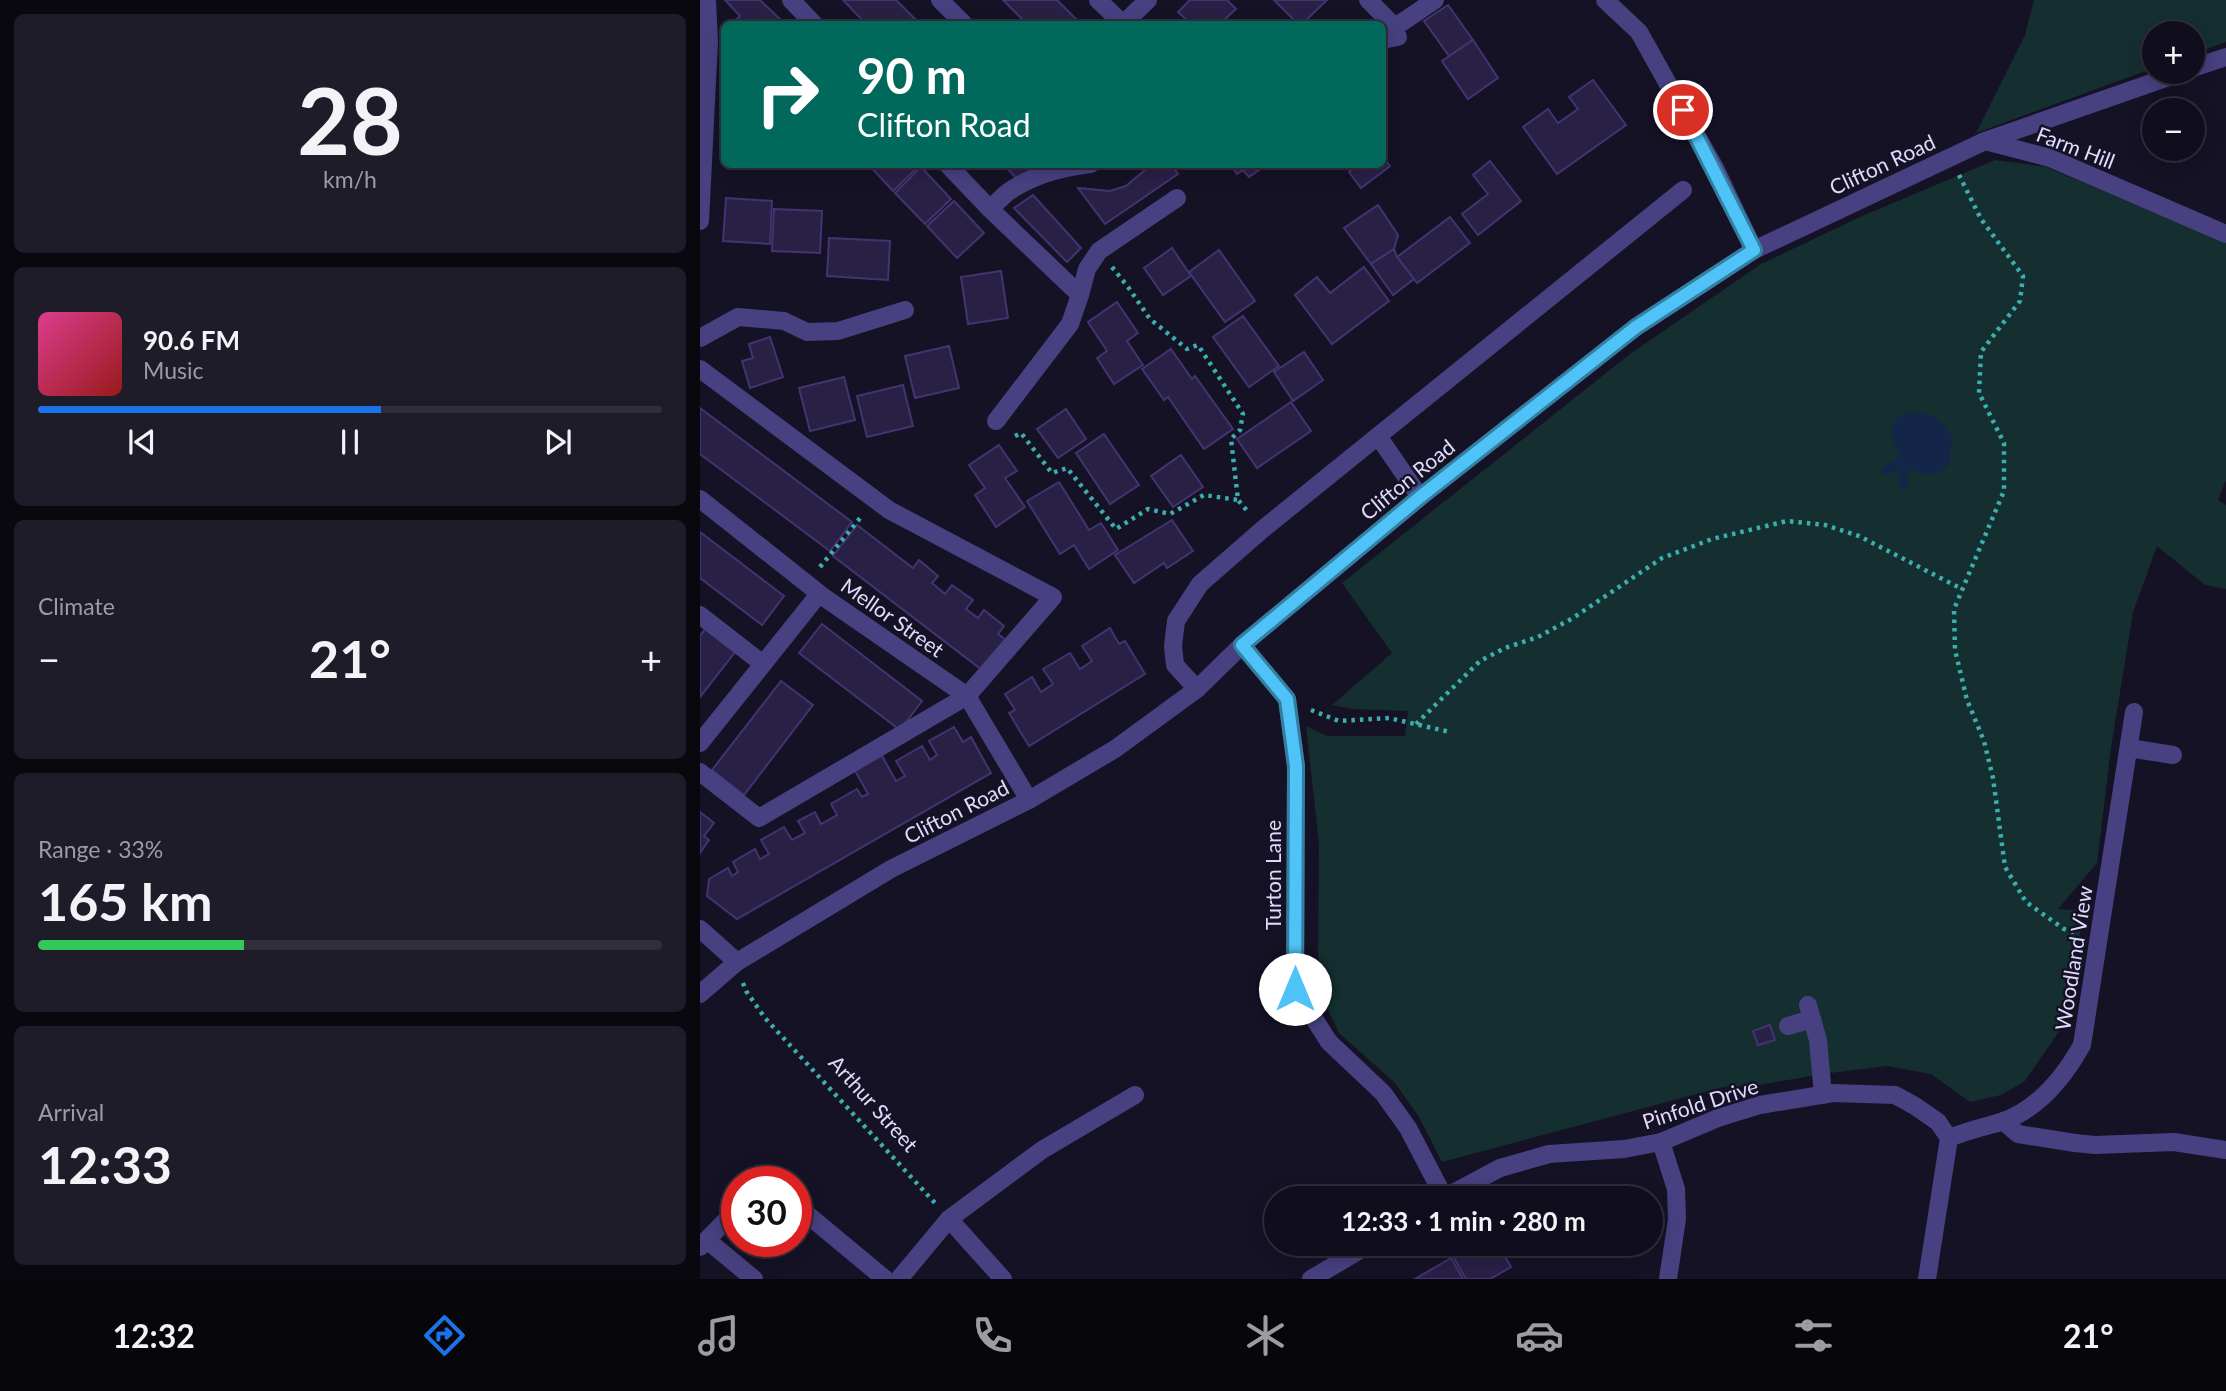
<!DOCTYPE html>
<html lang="en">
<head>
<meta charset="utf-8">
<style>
	body { margin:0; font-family:Lato,sans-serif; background:#1e1c29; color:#f1f3f6; height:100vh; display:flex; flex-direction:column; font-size:26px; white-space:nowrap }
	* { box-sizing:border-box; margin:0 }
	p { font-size:23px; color:#9c9ca3 }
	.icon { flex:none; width:38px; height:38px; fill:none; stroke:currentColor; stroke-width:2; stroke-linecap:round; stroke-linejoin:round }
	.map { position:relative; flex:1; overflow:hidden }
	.sheet { display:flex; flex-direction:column; gap:14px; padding:14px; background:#09080f; width:700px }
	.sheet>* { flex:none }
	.hud { position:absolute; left:21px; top:21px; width:665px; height:147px; border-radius:10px; box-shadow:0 4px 18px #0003,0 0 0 2px #302e3b; background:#00695c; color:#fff; overflow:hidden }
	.tools { position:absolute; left:1442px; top:21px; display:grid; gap:14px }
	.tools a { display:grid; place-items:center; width:63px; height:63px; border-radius:50%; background:#100e1c; box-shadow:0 4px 18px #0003,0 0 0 2px #302e3b; font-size:35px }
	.speed { position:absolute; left:21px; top:1166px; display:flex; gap:14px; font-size:35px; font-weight:700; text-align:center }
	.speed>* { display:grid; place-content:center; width:91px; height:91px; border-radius:50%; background:#100e1c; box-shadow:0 4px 18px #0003,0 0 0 2px #302e3b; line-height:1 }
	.speed .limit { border:10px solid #d22; background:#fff; color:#111 }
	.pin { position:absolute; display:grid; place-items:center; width:60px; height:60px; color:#fff; margin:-30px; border:4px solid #fff; border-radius:50%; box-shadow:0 2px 7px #0007 }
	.me { position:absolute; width:77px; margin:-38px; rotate:0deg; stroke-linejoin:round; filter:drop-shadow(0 0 5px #0008) }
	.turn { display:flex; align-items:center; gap:24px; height:147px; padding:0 21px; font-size:32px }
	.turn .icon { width:91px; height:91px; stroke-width:2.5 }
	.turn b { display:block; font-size:49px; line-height:60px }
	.big { font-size:52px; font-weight:700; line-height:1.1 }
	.sheet .widget { flex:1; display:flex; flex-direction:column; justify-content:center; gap:10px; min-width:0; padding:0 24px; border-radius:10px; background:#1e1c29 }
	.sheet .dial { align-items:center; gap:0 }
	.dial b { font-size:91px; line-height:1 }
	.song { display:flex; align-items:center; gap:21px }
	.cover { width:84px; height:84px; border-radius:10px; background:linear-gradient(135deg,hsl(330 70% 55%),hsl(0 70% 35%)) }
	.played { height:7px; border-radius:4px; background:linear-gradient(90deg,#1a73e8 55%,#302e3b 55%) }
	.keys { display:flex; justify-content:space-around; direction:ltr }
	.heat { display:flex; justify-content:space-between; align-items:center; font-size:38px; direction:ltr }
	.charge { height:10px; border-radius:5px; background:linear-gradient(90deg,#34c759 33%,#302e3b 0) }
	.trip { position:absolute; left:564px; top:1186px; width:399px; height:70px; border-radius:35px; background:#100e1c; box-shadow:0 4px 18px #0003,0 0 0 2px #302e3b; font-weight:700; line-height:70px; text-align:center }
	.dock { display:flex; height:112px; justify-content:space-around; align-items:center; background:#06060b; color:#9c9ca3 }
	.dock .icon { width:49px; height:49px }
	.dock .active { color:#1a73e8 }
	.dock b { font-size:32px; color:#f1f3f6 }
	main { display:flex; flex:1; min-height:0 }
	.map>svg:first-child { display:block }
	.green { fill:#152f30 }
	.water { fill:#132549 }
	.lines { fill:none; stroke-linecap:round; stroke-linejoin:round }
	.stream { stroke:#132549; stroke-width:9 }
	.building { fill:#292046; stroke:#423470; stroke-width:2 }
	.path { stroke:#3bafae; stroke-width:4.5; stroke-dasharray:3.5 5; stroke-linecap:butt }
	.service { stroke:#474181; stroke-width:18 }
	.minor { stroke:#474181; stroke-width:18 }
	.route-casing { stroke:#337fa1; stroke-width:18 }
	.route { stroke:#4fc3f7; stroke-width:12 }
	.labels { text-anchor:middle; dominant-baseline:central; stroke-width:5; stroke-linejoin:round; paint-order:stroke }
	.street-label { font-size:21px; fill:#e0dafc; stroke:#161226 }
</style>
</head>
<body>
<main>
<section class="sheet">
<div class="widget dial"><b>28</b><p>km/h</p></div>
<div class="widget">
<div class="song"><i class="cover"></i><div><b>90.6 FM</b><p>Music</p></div></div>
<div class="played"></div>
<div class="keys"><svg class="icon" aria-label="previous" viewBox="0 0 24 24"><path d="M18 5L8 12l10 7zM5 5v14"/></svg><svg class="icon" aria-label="pause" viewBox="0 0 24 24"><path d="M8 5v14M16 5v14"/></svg><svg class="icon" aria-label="next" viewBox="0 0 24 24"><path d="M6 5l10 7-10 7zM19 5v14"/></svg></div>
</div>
<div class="widget"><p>Climate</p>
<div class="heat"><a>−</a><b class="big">21°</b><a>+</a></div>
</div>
<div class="widget"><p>Range · 33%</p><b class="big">165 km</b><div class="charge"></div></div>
<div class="widget"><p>Arrival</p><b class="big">12:33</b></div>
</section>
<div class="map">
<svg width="1526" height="1279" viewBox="0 0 1526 1279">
	<rect width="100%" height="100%" fill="#161226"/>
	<g class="green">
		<polygon points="1334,0 1526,0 1526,42 1493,54 1493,33 1454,33 1454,68 1276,133 1325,35"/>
		<polygon points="1295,160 1346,167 1526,243 1526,480 1518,500 1526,505 1526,589 1505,585 1457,546 1433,612 1411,748 1397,863 1358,909 1384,911 1364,1024 1325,1081 1301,1095 1270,1102 1231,1074 1187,1066 1122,1074 1059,1085 1023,1087 742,1162 719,1117 695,1083 639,1033 618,989 619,844 606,726 627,736 705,736 708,711 652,709 632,705 692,653 642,583 930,354 1061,264 1160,217"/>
	</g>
	<path class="water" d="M1212 412C1234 414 1239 419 1252 437L1249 465 1238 473C1209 478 1195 455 1191 429L1199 416Z"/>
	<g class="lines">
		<g class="stream">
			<polyline points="1186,471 1204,460"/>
			<polyline points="1204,485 1201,479 1207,463"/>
		</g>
	</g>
	<g class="building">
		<polygon points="25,0 60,0 85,24 32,24 40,16"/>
		<polygon points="143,0 196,0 220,24 166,24"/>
		<polygon points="303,0 357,0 381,24 327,24"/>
		<polygon points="490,0 527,0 536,9 520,24 491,24 478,12"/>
		<polygon points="574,0 627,0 602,24 598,24"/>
		<polygon points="748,5 773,40 749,56 724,21"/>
		<polygon points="773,40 798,78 768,99 742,61"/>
		<polygon points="893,80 926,125 857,174 823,127 848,109 858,123 878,109 869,97"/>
		<polygon points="682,156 690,166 661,188 649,172 658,164 682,164"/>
		<polygon points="790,161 821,201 778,235 762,214 788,194 773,175"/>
		<polygon points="168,164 219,164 220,165 193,191"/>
		<polygon points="303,164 346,164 317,179"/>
		<polygon points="452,164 471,164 478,174 405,224 378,188 410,191 426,186"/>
		<polygon points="530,164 564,164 565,166 549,177 543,170 537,174"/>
		<polygon points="221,167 251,199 225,224 195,193"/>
		<polygon points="333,195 381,248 367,262 314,208"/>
		<polygon points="26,198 72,201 70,244 23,241"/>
		<polygon points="254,201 284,233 257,258 227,226"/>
		<polygon points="678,205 698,235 694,249 671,264 644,228"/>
		<polygon points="74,209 122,211 120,253 72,251"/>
		<polygon points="750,217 770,243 717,283 697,257"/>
		<polygon points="129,238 190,241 188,280 127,276"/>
		<polygon points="472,248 491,276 463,295 444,268"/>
		<polygon points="694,249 697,257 714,279 693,295 671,264"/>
		<polygon points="519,250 555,301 525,322 489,272"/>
		<polygon points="664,267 689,301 632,344 595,295 617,277 630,293"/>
		<polygon points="301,271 308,318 268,324 261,277"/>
		<polygon points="417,302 438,333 427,341 443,365 414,384 397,358 407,351 388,322"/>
		<polygon points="543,316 579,366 549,387 513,337"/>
		<polygon points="70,337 83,377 50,388 42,361 53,358 49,344"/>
		<polygon points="249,346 259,388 215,398 205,356"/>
		<polygon points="471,349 492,379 495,376 533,429 504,449 468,397 464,400 442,369"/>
		<polygon points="604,352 623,380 593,401 574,372"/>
		<polygon points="144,377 155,420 110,431 99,388"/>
		<polygon points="203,385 213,426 167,437 157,396"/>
		<polygon points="591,402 611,431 557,468 537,439"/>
		<polygon points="0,408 152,522 130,551 0,454"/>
		<polygon points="366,409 386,439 358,458 337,429"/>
		<polygon points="404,434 439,485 410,504 376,453"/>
		<polygon points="299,445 317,471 305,478 325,507 296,527 275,495 285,488 269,465"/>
		<polygon points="481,455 503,487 473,507 451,476"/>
		<polygon points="359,482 389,530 401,523 418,550 389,569 374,545 360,554 327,501"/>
		<polygon points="472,520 493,551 467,568 464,563 434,583 415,555"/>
		<polygon points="157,525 213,568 219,560 238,576 232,583 245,594 252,585 273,600 266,609 278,618 284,610 304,626 298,634 306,640 282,670 133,556"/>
		<polygon points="0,532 84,596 62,625 0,578"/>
		<polygon points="9,624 39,647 0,697 0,636"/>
		<polygon points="122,624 222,701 200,730 99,653"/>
		<polygon points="410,628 419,644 425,641 445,674 329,746 309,713 315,710 305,694 332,677 341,692 353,684 343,669 370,653 380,669 392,661 382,646"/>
		<polygon points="81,681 113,705 44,795 12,770"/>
		<polygon points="254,727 263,742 271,737 291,773 37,919 7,896 9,879 28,868 32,876 38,872 33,862 55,849 60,859 69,854 61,840 84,827 92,840 105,833 98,821 115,812 121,824 137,815 131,804 157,789 162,797 168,794 154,769 181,754 196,781 205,776 196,761 222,746 230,760 237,755 229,741"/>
		<polygon points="0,812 14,823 4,836 9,840 0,853"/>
		<polygon points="1070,1025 1075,1040 1058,1045 1053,1031"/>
		<polygon points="776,1244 797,1244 811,1267 790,1279 766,1279 754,1258"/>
		<polygon points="751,1258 763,1279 715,1279"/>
	</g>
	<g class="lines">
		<g class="path">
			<polyline points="1259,175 1281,219 1323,276 1320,301 1281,352 1279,393 1304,443 1304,491 1254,609 1255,650 1267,700 1284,741 1293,778 1305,867 1326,902 1364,929 1377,933"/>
			<polyline points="412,267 428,287 450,319 487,349 498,345 543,414 540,430 531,439 538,500 549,513"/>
			<polyline points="315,436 321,433 352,473 367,468 416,529 448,509 470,514 504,495 538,500"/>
			<polyline points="120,567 161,517"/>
			<polyline points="611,710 639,721 689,718 750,732"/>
			<polyline points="716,724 780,661 805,648 838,637 873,618 962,558 1012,539 1087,521 1125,525 1159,536 1262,589"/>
			<polyline points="43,983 46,991 65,1018 235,1203"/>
		</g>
		<g class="service">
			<polyline points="240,0 264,24"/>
			<polyline points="905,0 939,32 1016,170 1054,250"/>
			<polyline points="695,27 735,0"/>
			<polyline points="682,40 698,37"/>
			<polyline points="0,221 9,42 7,0"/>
			<polyline points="380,295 387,269 399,251 477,198"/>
			<polyline points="0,369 189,510 353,597 267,696 59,818 0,772"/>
			<path d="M296 421 370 324 380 295 290 209C297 203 303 195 311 190 334 175 364 167 391 164"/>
			<polyline points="678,436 983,190"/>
			<polyline points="0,615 63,664"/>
			<polyline points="497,689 475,665 473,646 476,621 500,584 563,529 678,436 720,497"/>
			<polyline points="1108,1005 1118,1040 1123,1095"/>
			<polyline points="1088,1026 1112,1019"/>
			<polyline points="629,1042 683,1093 708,1128 744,1197"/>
			<polyline points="1303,1121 1318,1134 1375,1143"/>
			<polyline points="64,1181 67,1181"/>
			<polyline points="96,1205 185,1279"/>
			<polyline points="249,1219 342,1150 435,1095"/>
			<polyline points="0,1247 37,1209"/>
		</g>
		<g class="minor">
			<polyline points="91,0 114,24"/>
			<polyline points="398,0 423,24"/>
			<polyline points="668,0 695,27"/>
			<polyline points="423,24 448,0"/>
			<polyline points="1493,68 1526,57"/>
			<polyline points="1285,141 1350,158 1526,234"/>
			<polyline points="247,164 290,209"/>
			<polyline points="0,338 38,317 84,321 107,332 138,331 205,310"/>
			<polyline points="0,499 125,598 267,696 329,800"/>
			<polyline points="542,645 587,699 596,767 595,989 629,1042"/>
			<polyline points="0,743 119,594"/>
			<polyline points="1429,748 1473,755"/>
			<polyline points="0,929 37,962"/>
			<polyline points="0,994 37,962 191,869 329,800 415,749 497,689 542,645 720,497 936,327 1054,250 1285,141 1483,72"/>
			<path d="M1249 1138C1266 1131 1283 1127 1301 1122 1337 1110 1364 1077 1382 1045L1434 712"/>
			<polyline points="961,1142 976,1189 977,1219 968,1279"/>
			<polyline points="1375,1143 1395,1145 1474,1142 1526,1150"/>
			<polyline points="742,1199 800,1168 849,1154 924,1149 961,1142 1018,1118 1060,1105 1133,1093 1195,1095 1215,1106 1238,1122 1249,1138 1227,1279"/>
			<polyline points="7,1240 54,1279"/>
			<polyline points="199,1279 249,1219 303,1279"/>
			<polyline points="611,1279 670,1244"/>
		</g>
	</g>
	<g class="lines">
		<defs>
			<polyline id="route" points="595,989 596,766 587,699 542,645 720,497 936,327 1054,250 983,110"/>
		</defs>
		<use href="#route" class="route-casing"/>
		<use href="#route" class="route"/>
	</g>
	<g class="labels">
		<g class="street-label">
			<text transform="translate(1376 147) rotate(21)">Farm Hill</text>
			<text transform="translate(1182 164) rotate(-25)">Clifton Road</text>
			<text transform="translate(707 479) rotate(-39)">Clifton Road</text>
			<text transform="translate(193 617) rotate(35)">Mellor Street</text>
			<text transform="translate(256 811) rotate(-27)">Clifton Road</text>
			<text transform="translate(572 875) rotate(-90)">Turton Lane</text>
			<text transform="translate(1373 958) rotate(-81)">Woodland View</text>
			<text transform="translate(174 1103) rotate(48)">Arthur Street</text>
			<text transform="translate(1000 1103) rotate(-18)">Pinfold Drive</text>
		</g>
	</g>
</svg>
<div class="tools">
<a>+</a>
<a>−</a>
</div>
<div class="speed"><div class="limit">30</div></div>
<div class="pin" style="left:983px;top:110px;background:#d93025"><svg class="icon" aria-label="arrive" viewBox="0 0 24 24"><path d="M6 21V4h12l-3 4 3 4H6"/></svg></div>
<svg class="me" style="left:595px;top:989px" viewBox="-20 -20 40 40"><circle r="19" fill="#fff"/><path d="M0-13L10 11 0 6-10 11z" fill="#4fc3f7"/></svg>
<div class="trip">12:33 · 1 min · 280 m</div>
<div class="hud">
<div class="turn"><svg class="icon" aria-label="right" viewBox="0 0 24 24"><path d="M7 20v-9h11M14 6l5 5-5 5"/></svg><div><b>90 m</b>Clifton Road</div></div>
</div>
</div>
</main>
<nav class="dock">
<b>12:32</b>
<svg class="icon active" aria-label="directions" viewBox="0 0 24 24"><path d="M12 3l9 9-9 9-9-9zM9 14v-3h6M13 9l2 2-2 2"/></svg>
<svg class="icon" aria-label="music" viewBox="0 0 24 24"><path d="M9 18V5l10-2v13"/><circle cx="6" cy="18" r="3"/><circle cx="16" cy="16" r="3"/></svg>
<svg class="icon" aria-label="phone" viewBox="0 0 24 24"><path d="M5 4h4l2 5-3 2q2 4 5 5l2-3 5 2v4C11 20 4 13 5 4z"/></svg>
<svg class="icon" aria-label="climate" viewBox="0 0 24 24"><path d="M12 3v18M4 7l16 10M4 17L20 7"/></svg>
<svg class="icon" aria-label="car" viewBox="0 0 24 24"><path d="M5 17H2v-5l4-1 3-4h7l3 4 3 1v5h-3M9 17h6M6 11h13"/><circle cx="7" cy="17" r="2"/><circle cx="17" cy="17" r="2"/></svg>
<svg class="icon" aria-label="filters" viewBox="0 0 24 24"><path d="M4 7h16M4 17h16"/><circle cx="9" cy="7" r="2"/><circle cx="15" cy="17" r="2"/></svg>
<b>21°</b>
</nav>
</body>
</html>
